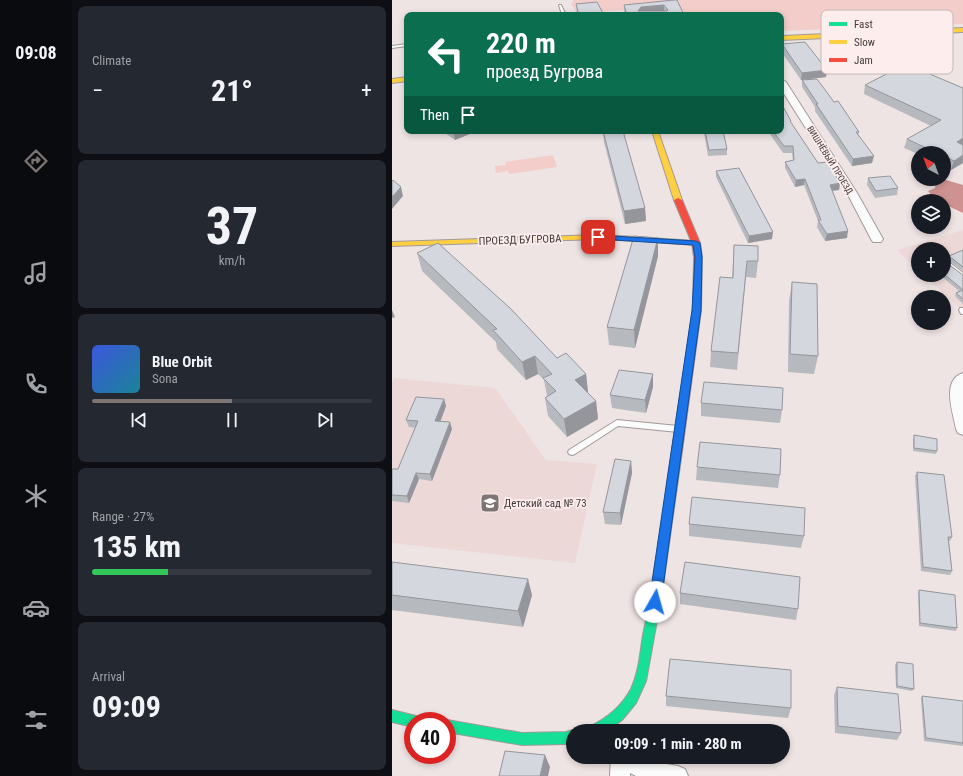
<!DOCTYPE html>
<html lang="en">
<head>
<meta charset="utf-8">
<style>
	body { margin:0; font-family:"Roboto Condensed",sans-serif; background:#242831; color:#f1f3f6; height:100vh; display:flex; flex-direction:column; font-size:15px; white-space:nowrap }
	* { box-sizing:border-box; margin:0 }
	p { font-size:13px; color:#9ea1a6 }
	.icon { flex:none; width:22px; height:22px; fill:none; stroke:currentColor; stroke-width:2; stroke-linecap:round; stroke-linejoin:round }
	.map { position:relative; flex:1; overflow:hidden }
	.details { display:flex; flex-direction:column; gap:6px; padding:6px; background:#0d0f14; width:320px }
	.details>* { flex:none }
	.banner { position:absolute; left:12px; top:12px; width:380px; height:122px; border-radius:8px; box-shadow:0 2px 6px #0003; background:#0b6e4f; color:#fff; overflow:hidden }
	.needle { width:26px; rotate:319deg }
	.tools { position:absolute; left:519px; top:146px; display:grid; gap:8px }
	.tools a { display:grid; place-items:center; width:40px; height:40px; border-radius:50%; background:#171b24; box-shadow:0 2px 6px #0003; font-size:20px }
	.speed { position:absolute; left:12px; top:712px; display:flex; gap:8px; font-size:20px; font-weight:700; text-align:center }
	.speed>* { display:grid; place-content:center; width:52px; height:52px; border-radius:50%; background:#171b24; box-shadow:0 2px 6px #0003; line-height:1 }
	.speed .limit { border:6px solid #d22; background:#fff; color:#111 }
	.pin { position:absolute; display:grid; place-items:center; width:34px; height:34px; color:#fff; margin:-17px; border-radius:8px; box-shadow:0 2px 6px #0006 }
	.me { position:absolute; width:44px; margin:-22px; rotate:7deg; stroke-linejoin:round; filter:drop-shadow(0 0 3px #0008) }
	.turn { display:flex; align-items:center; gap:14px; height:84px; padding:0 16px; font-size:18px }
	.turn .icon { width:52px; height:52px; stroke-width:2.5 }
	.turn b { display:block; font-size:28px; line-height:34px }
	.then { display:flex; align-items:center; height:38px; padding:0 16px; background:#0003; gap:8px; font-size:15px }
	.big { font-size:30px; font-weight:700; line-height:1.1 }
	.details .widget { flex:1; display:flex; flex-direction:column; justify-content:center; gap:6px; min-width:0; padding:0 14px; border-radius:8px; background:#242831 }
	.details .dial { align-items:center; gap:0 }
	.dial b { font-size:52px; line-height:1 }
	.song { display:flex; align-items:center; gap:12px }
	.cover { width:48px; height:48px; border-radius:6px; background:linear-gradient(135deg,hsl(230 70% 55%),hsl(190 70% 35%)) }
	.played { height:4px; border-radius:2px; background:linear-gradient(90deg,#7d7574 50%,#363941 50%) }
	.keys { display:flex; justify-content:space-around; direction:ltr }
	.heat { display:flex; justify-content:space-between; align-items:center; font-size:22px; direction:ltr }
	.charge { height:6px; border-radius:3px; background:linear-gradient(90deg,#34c759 27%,#363941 0) }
	.trip { position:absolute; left:174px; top:724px; width:224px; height:40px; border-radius:20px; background:#171b24; box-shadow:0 2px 6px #0003; font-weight:700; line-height:40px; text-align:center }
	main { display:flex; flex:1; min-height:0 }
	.tab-bar { display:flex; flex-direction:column; width:72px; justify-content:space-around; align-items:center; background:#090b0e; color:#9ea1a6 }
	.tab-bar .icon { width:28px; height:28px }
	.tab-bar .selected { color:#7d7574 }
	.tab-bar b { font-size:18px; color:#f1f3f6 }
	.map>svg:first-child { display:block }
	.built { fill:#ecd8d7 }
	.green { fill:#f3cdca }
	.water { fill:#ce9390 }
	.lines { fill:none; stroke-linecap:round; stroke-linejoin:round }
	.lane-casing { stroke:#a19a99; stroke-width:2 }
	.street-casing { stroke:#a19a99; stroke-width:2 }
	.fast-casing { stroke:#a19a99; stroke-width:2 }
	.slow-casing { stroke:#a19a99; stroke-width:2 }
	.jam-casing { stroke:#a19a99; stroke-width:2 }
	.lane { fill:#fcfbfb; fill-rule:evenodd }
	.street { fill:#fcfbfb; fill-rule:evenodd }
	.fast { fill:#16e098; fill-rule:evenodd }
	.slow { fill:#ffcf43; fill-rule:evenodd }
	.jam { fill:#f24e42; fill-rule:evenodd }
	.wall { fill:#b6b9be }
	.shaded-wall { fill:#94969b }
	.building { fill:#d4d7dd; stroke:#94969b; fill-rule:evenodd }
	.route { fill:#1a73e8; stroke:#114b97 }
	.labels { text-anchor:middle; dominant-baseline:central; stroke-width:3.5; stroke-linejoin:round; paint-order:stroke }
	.far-street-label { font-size:9px; fill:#403939; stroke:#fdeeed }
	.street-label { font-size:11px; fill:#403939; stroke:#fdeeed }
	.poi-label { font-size:11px; fill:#403939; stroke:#fdeeed; text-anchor:start }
	.key { fill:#fdeeed; stroke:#c4b8b7; stroke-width:1 }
	.key-label { font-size:11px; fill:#403939 }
</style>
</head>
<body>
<main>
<nav class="tab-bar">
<b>09:08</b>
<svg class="icon selected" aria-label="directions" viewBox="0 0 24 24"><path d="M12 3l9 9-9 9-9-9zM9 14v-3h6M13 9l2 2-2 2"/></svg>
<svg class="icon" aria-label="music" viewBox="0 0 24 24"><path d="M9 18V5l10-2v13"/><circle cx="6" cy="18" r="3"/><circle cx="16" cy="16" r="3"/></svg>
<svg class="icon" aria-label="phone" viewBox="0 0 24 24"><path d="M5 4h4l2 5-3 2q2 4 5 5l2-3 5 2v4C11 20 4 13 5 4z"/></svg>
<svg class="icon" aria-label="climate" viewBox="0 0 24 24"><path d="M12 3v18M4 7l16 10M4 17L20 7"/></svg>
<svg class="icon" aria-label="car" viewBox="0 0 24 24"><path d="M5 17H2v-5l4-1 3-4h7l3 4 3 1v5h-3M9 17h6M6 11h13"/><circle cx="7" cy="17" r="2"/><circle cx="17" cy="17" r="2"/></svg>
<svg class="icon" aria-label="filters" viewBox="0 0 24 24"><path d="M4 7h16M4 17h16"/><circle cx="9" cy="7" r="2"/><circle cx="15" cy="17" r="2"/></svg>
</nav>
<section class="details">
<div class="widget"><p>Climate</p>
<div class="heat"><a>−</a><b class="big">21°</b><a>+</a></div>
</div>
<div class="widget dial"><b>37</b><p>km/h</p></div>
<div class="widget">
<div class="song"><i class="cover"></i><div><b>Blue Orbit</b><p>Sona</p></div></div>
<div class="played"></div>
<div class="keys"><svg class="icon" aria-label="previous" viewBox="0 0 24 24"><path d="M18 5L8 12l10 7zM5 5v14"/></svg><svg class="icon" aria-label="pause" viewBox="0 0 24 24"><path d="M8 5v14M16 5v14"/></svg><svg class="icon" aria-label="next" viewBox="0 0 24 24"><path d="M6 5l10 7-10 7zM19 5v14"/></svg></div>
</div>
<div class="widget"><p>Range · 27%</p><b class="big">135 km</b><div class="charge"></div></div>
<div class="widget"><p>Arrival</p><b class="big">09:09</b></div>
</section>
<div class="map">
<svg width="571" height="776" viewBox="0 0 571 776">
	<rect width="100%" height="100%" fill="#eee4e3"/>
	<g class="built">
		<polygon points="571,230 571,311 532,275 552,275 552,249 526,249 526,270 505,250"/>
		<polygon points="2,378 103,388 154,460 205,464 183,563 0,543 0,383"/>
	</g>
	<g class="green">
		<polygon points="182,0 571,0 571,24 389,31 389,15 289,15 287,10 242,9 185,13 179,4"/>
		<polygon points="161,155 165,167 117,174 116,171 104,173 103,166 114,165 113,162"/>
	</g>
	<polygon class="water" points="554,180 571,185 571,213 552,204 552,201 545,201 536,191 543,188 544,182"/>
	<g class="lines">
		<defs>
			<g id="lane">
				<polygon points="167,5 169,5 174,15 170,15"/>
				<polygon points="15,44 15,46 0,48 0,46"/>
				<polygon points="552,258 571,273 571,278 552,263"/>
				<polygon points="568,308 571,308 571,314 569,314 567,310"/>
				<polygon points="225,420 286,426 289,427 290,429 289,431 286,432 226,426 183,454 180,455 177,454 176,452 177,450"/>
			</g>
			<g id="street">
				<polygon points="389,79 394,82 465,193 491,239 489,242 481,242 479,239 455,193 389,89"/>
				<path d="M571 373V435L566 433 564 429C561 412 549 380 571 373Z"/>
				<polygon points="219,757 249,757 257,761 286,766 293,769 296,776 244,776 238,773 238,776 218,776"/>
			</g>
			<g id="fast">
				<polygon points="242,237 304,241 308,243 304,245 245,241 241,239"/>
				<path d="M285 447 288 448 290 451 270 593 254 681 244 703 230 720 215 731H195L197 727C214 719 230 706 239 689 247 672 248 653 251 635 264 574 271 513 280 451L282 448Z"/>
				<polygon points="0,710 28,717 30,721 21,721 21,727 0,722"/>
				<polygon points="55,720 130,733 174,732 181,730 184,731 181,731 181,742 174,744 130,745 55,732 55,721 52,721"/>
			</g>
			<g id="slow">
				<polygon points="571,28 571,32 389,40 389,36"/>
				<polygon points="15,77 15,81 0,83 0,79"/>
				<polygon points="260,131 266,131 290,200 288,201 284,201 282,200"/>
				<polygon points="206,235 245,237 249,239 245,241 206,239 0,246 0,242"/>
			</g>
			<polygon id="jam" points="286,198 290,200 308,243 310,257 309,310 290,451 288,454 285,455 282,454 280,451 301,310 302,257 300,243 282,200"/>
		</defs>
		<use href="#lane" class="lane-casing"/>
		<use href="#street" class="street-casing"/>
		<use href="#fast" class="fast-casing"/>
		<use href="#slow" class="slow-casing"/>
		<use href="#jam" class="jam-casing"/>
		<use href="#lane" class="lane"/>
		<use href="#street" class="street"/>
		<use href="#fast" class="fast"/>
		<use href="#slow" class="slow"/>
		<use href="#jam" class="jam"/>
	</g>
	<g class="wall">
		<polygon points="282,0 292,15 234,15 232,11 232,5"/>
		<polygon points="184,4 212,15 185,15"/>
		<polygon points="390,44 435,70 434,77 409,80 389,51"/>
		<polygon points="537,74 571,88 571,163 559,170 552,167 552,153 526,153 526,154 512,148 515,139 539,126 472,94 473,85"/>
		<polygon points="410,80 442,102 467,132 466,135 480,163 460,166 423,111 423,107 410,87"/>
		<polygon points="399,123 426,163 448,183 447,190 440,191 455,238 433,241 425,227 426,221 412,185 403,187 393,168 393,162 401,161 400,153 391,153 376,131 389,131"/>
		<polygon points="50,131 80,131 80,133 63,140"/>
		<polygon points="211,131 253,208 254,221 233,224 212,142"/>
		<polygon points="306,131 331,131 335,149 335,155 316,156 312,133 307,133"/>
		<polygon points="324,171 380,239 356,243 324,177"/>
		<polygon points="476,178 506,188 505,195 483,198 475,185"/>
		<polygon points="342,245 366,261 364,278 354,277 345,370 318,367 319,351 340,278"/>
		<polygon points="571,250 571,271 556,259 557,256"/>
		<polygon points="25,253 165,358 194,374 196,392 195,392 204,401 206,419 175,437 156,416 153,398 155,396 152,380 146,374 134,380 105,349 104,342 30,271"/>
		<polygon points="266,256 243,348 217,345 215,327"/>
		<polygon points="552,260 552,261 571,275 571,304 563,296 564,293 567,291 548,275 552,275"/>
		<polygon points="400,282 426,356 422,374 396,372 397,301"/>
		<polygon points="261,374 261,387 254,413 220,408 218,395"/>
		<polygon points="52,399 54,406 48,421 60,429 40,481 27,479 17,503 0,501 0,469 6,469 24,428 17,427 14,420"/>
		<polygon points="309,403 390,410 388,423 309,416"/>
		<polygon points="522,435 545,451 544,454 521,451 521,439"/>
		<polygon points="239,461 240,473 229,525 213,524 211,512"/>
		<polygon points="305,467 388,475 386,488 304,480"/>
		<polygon points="525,472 560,537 558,541 557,541 560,571 558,575 529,571 523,476"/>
		<polygon points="297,524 412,536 409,548 297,536"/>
		<polygon points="0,562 140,595 131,627 0,610"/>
		<polygon points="527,590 565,628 564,631 527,626 526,593"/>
		<polygon points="288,593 406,609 404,620 288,604"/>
		<polygon points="505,662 522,689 520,691 504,688 503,665"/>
		<polygon points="445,687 509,733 505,740 443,733 442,695"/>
		<polygon points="274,696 399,708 396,718 274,706"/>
		<polygon points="530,696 571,701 571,746 532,741 529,699"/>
	</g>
	<g class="shaded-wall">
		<polygon points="272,5 272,11 249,13 246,11 249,7"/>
		<polygon points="435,70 434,77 409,80 410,73"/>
		<polygon points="61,131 80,131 80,133 63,140"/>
		<rect x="307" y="131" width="5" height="2"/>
		<polygon points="571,138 571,146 565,142"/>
		<polygon points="571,155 571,163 559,170 562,161"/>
		<polygon points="482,156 480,163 460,166 461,159"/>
		<polygon points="413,179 412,185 403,187 404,180"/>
		<polygon points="448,183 447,190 436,191 438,185"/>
		<polygon points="9,187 11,196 0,209 0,197"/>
		<polygon points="253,208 254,221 233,224 232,211"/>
		<polygon points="456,231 455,238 433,241 435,234"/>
		<polygon points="381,232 380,239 356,243 357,236"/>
		<polygon points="266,238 266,256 243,348 242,330"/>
		<polygon points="0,310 3,317 0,318"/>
		<polygon points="143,356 146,374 134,380 130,362"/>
		<polygon points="194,374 196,392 186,398 183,380"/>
		<polygon points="261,374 261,387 254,413 253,400"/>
		<polygon points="52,399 54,406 46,428 43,421"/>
		<polygon points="204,401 206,419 175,437 172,419"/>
		<polygon points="58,422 60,429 40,481 38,474"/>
		<polygon points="239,461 240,473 229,525 228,513"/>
		<polygon points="24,473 27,479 17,503 15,496"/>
		<polygon points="136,579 140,595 131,627 126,611"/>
		<polygon points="153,755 158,767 156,776 148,776"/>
	</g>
	<g class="building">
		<path d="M282 0H285L292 15H235L232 5ZM272 5 276 10 275 11H246L249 7Z"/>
		<polygon points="205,2 212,15 187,15 184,4"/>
		<polygon points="413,42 435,70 410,73 390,44"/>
		<polygon points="518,62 538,70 533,72 571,88 571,138 565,142 571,145 571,155 562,161 552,156 552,153 545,153 515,139 549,120 473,85"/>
		<polygon points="425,79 442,102 446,101 467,132 464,132 482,156 461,159 424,104 426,104 410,80"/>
		<polygon points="389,103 399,121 398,121 426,163 435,162 448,183 438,185 456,231 435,234 426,220 429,220 413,179 404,180 393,162 402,160 401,146 392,146 381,131 389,131"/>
		<polygon points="211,131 231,131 253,208 232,211"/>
		<polygon points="313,131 331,131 335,149 317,150"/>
		<polygon points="347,168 381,232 357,236 324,171"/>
		<polygon points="498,176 506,188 484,191 476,178"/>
		<polygon points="1,180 9,187 0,197 0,181"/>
		<polygon points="242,236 266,238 242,330 215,327"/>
		<polygon points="46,243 119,309 165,358 174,353 194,374 183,380 204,401 172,419 153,398 164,391 151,378 160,374 143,356 130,362 101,330 105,329 25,253"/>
		<polygon points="342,245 366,246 366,261 355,261 346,353 319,351 328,277 341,278"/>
		<polygon points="571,250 571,267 557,256"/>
		<polygon points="552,260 552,261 571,275 571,299 564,293 571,290 552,274"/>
		<polygon points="400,282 425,284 426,356 398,354"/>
		<polygon points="227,370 261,374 253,400 218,395"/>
		<polygon points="312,382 391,388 390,410 309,403"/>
		<polygon points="24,397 52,399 43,421 58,422 38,474 24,473 15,496 0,495 0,469 6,469 26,421 14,420"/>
		<polygon points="522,435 545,439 545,451 522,448"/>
		<polygon points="308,442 389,449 388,475 305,467"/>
		<polygon points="223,459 239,461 228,513 211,512"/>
		<polygon points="525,472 552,475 560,537 556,537 560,571 531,567"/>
		<polygon points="300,497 413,508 412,536 297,524"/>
		<polygon points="0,562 136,579 126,611 0,595"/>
		<polygon points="293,562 408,577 406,609 288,593"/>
		<polygon points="527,590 563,595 565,628 528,623"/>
		<polygon points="278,659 399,670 399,708 274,696"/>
		<polygon points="505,662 521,664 522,689 505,686"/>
		<polygon points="445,687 506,694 509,733 446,726"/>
		<polygon points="530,696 571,701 571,743 534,738"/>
		<polygon points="113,751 153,755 148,776 107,776"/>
	</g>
	<polygon class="route" points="204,235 304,241 308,243 310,257 309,310 269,602 267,606 263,608 259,606 257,602 300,310 303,257 301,245 206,239 204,239"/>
	<defs>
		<symbol id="school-square" viewBox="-11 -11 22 22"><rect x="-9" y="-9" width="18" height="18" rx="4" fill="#7d7574" stroke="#fdeeed"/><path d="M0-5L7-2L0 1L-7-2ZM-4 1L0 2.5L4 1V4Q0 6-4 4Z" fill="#fff"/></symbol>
	</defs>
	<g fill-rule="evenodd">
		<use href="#school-square" x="87" y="492" width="22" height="22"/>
	</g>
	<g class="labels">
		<g class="far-street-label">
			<text transform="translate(438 160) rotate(58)">ВИШНЁВЫЙ ПРОЕЗД</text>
		</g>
		<g class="street-label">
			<text transform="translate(128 240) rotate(-2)">ПРОЕЗД БУГРОВА</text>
		</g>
		<g class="poi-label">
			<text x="112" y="503">Детский сад № 73</text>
		</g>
	</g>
	<rect x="429" y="10" width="132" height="64" rx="6" class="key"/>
	<rect x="437" y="22" width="18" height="4" fill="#16e098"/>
	<rect x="437" y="40" width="18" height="4" fill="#ffcf43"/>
	<rect x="437" y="58" width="18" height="4" fill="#f24e42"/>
	<g class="key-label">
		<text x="462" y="28">Fast</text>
		<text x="462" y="46">Slow</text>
		<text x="462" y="64">Jam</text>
	</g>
</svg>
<div class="tools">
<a><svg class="needle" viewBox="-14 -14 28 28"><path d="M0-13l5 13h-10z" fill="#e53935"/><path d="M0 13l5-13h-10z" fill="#9ea1a6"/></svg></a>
<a><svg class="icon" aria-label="layers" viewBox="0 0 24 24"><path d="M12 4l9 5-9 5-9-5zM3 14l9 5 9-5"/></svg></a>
<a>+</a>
<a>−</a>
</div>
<div class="speed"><div class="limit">40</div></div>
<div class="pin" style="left:206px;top:237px;background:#d93025"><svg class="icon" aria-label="arrive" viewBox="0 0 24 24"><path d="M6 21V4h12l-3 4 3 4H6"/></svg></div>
<svg class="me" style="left:263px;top:602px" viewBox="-20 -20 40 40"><circle r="19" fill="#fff"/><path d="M0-13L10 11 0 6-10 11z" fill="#1a73e8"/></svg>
<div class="trip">09:09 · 1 min · 280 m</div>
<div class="banner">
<div class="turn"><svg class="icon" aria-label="left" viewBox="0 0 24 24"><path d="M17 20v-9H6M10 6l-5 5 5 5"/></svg><div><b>220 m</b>проезд Бугрова</div></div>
<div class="then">Then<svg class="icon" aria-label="arrive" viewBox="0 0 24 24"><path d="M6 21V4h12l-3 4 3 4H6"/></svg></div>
</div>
</div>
</main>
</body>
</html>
